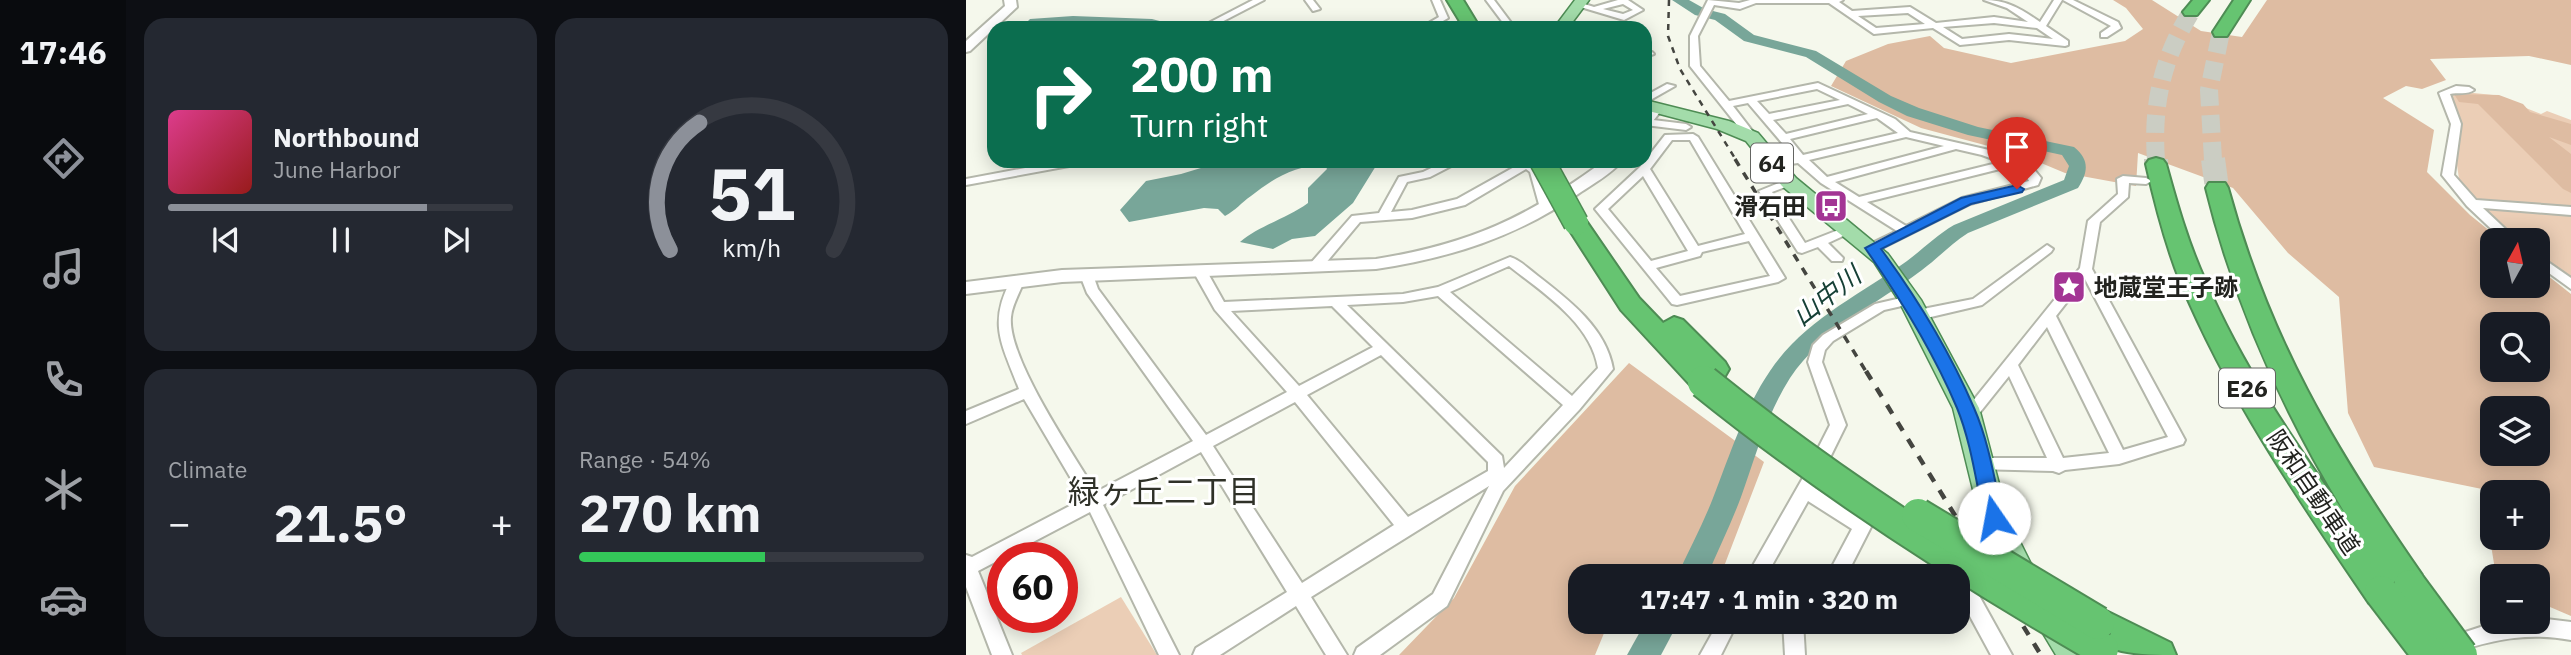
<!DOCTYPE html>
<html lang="en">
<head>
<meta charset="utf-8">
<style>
	body { margin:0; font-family:"IBM Plex Sans","Noto Sans JP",sans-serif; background:#242831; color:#f1f3f6; height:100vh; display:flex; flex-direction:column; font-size:26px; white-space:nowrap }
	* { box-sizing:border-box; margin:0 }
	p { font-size:23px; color:#9ea1a6 }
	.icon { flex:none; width:38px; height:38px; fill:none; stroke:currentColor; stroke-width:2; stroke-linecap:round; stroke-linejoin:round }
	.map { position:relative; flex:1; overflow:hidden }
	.details { display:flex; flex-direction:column; gap:18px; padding:18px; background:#0d0f14; width:840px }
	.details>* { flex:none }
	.guide { position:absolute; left:21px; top:21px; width:665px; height:147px; border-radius:21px; box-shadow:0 4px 18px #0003; background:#0b6e4f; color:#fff; overflow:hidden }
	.needle { width:46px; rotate:8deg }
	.fabs { position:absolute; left:1514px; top:228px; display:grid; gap:14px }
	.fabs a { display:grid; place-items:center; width:70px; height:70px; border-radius:14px; background:#171b24; box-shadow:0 4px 18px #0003; font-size:35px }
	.speed { position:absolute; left:21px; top:542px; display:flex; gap:14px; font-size:35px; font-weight:700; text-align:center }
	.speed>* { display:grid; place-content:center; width:91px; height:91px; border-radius:50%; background:#171b24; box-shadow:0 4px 18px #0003; line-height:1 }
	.speed .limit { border:10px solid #d22; background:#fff; color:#111 }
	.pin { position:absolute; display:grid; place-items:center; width:60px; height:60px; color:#fff; margin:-72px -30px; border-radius:50% 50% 50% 0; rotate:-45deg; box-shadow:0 0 7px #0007 }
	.pin .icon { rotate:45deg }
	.me { position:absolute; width:77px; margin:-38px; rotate:348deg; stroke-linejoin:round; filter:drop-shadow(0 0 5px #0008) }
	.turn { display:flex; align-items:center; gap:24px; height:147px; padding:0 28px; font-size:32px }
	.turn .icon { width:91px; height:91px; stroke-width:2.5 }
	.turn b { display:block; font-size:49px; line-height:60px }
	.big { font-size:52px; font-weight:800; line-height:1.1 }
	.details .card { flex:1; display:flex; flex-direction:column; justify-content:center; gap:10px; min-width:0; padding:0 24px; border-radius:21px; background:#242831 }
	.details .dial { align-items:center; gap:0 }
	.dial svg { height:182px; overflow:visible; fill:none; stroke:#363941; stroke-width:7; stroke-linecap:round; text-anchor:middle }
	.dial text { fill:#f1f3f6; stroke:none }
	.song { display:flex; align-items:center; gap:21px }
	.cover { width:84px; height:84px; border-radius:10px; background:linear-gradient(135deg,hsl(330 70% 55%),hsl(0 70% 35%)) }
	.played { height:7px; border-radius:4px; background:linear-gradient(90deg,#8c9099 75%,#363941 75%) }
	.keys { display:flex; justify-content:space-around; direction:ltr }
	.heat { display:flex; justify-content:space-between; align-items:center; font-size:38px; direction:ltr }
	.charge { height:10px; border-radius:5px; background:linear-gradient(90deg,#34c759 54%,#363941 0) }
	.details .tiles { flex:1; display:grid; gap:18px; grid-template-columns:repeat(2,1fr) }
	.trip { position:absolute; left:602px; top:564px; width:402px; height:70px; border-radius:21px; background:#171b24; box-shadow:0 4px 18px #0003; font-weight:800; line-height:70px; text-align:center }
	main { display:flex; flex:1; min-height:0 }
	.tabs { display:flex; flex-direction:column; width:126px; justify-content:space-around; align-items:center; background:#090b0e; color:#9ea1a6 }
	.tabs .icon { width:49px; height:49px }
	.tabs .on { color:#8c9099 }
	.tabs b { font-size:32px; color:#f1f3f6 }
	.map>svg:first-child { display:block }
	.green { fill:#ebceb6 }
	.forest { fill:#debca2; fill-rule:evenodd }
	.water { fill:#78a699 }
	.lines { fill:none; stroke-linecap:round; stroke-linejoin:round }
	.river { fill:#78a699; fill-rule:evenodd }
	.highway-tunnel-far1 { stroke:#cbcdc3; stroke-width:18; stroke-dasharray:18 9; stroke-linecap:butt }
	.highway-tunnel { stroke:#cbcdc3; stroke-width:24; stroke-dasharray:24 12; stroke-linecap:butt }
	.street-casing { stroke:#b4b7ab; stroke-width:4 }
	.secondary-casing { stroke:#b4b7ab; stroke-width:4 }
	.primary-casing { stroke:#4e8c54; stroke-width:3 }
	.highway-casing { stroke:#4e8c54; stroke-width:4 }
	.street { fill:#fff; fill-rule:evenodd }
	.secondary { fill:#fff; fill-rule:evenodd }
	.primary { fill:#a3dcaa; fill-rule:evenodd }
	.highway { fill:#66c471; fill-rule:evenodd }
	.rail-far2 { stroke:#444540; stroke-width:2.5; stroke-dasharray:6 6; stroke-linecap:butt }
	.rail-far1 { stroke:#444540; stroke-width:3.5; stroke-dasharray:8 8; stroke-linecap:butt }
	.rail { stroke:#444540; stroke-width:4.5; stroke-dasharray:10 10; stroke-linecap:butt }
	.highway-bridge-far1-casing { stroke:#4e8c54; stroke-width:27; stroke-linecap:butt }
	.highway-bridge-casing { stroke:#4e8c54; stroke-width:36; stroke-linecap:butt }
	.highway-bridge-far1 { stroke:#66c471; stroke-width:24 }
	.highway-bridge { stroke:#66c471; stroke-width:32 }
	.route { fill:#1a73e8; stroke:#114b97; stroke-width:2 }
	.labels { text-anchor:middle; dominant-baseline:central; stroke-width:6; stroke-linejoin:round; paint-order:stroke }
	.shield { fill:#fff; stroke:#646562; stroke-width:2 }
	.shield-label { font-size:23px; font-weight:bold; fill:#22231f }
	.poi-label { font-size:24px; font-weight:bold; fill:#22231f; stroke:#fff; text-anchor:end }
	.street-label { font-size:24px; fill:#22231f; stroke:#fff }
	.water-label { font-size:26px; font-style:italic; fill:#164036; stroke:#fff }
	.near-neighbourhood-label { font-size:32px; fill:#2f3128; stroke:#fff }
</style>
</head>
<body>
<main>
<nav class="tabs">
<b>17:46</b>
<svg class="icon on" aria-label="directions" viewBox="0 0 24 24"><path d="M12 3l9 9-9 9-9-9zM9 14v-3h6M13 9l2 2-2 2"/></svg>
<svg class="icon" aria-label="music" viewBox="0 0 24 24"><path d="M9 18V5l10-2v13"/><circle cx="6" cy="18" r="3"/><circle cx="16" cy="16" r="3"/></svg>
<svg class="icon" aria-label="phone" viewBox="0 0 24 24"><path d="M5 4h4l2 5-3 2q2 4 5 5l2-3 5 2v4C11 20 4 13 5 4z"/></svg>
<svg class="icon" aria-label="climate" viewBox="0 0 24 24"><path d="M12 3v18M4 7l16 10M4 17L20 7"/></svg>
<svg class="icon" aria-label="car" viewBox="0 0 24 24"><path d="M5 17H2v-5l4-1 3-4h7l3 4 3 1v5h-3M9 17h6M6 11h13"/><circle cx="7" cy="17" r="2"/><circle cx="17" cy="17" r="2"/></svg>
</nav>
<section class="details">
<div class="tiles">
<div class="card">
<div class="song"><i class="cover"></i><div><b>Northbound</b><p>June Harbor</p></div></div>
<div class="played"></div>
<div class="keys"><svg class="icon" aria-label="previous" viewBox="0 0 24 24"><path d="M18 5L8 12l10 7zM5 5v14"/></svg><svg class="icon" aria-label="pause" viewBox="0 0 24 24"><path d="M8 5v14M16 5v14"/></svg><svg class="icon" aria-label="next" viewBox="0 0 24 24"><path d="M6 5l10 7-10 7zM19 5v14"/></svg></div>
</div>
<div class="card dial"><svg viewBox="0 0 100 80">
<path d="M14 69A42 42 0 1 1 86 69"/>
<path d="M14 69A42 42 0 0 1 27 13" stroke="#8c9099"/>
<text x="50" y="56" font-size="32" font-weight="700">51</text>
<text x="50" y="72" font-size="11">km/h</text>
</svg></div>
<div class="card"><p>Climate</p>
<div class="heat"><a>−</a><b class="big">21.5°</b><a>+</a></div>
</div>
<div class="card"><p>Range · 54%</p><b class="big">270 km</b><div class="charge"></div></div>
</div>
</section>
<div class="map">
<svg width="1605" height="655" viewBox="0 0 1605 655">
	<rect width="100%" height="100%" fill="#f5f8ec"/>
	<g class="green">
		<polygon points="1489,91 1527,95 1575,114 1581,111 1605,120 1605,280 1572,256 1572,240 1549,240 1520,214 1493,179 1481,94"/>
		<polygon points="155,597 191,655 56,655 55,653"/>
	</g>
	<g class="forest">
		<path d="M1147 0H1186L1235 31 1276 37 1301 0H1605V65L1563 56 1464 59 1480 80 1456 89 1440 86 1417 98 1468 130 1461 172 1504 215 1535 240H1526V285H1572V268L1605 294V616L1572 602V576H1530L1516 489 1408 467 1382 413 1373 297 1322 253 1267 188 1172 153 1170 186 1099 173 1056 155 955 128 865 86 880 61 922 44 964 36 978 48 1045 63 1159 41 1177 29 1160 8ZM1526 324H1572V369H1526ZM1526 408H1572V453H1526ZM1526 492H1572V537H1526Z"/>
		<polygon points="1488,94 1533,95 1557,104 1564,112 1605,124 1605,145 1583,137 1605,154 1605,193 1597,189 1512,104 1493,102"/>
		<polygon points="663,363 798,462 757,569 738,576 614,576 614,621 643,621 629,655 433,655 488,598 549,486"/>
	</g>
	<g class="water">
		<polygon points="107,16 186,19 209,25 199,28 55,28 64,19"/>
		<path d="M258 161H413L387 203 349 236 326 239 307 249 274 242C294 225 320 219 342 203V188L361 169 359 165C329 165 308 178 285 196 275 203 270 210 259 216L252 209 238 208 163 222 154 210 180 181 215 174Z"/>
	</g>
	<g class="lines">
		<g class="river">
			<path d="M706 0H723L739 9 759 14 788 35 850 51 925 96 953 108 1012 127 1108 147C1124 160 1122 172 1112 188L1002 233C985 244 972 258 956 270 911 304 857 329 824 378 801 414 789 458 775 497 765 524 752 550 741 576H711C723 550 737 524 747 498 764 455 778 409 804 371 838 320 894 295 941 261 957 249 971 235 988 225L1098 180 1103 166 1096 155 1002 135 941 116 913 102 840 57 778 41 749 20 729 15Z"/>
			<polygon points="680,621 713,621 695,655 661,655"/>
		</g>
		<g class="highway-tunnel-far1">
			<path d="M1190 160C1186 105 1196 59 1225 12"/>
			<polyline points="1247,160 1243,90 1255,32"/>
		</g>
		<g class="highway-tunnel">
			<polyline points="1190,159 1190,164"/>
			<polyline points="1247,159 1251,188"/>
		</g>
		<defs>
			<g id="street">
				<polygon points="287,0 298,0 244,28 233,28"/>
				<polygon points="339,0 347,0 354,9 347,11"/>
				<polygon points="466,0 474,0 482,18 465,28 454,28 473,17"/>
				<polygon points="520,0 528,0 549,28 541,28"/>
				<path d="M652 0H662L677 10 658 20 608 5 612 2 628 7ZM657 4 667 10 657 14 637 9Z"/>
				<path d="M742 0 773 3 784 0H877L873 2 886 11 944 7 970 23 1028 17 1062 22 1041 8 1018 0C1041 0 1055 9 1074 22L1088 0H1096L1080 26 1102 41V45L1099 46 1043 40 994 45 967 28 908 34 863 3H790L774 9 748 5 732 36 734 66 763 101 852 83 929 119 944 132 1023 150 1066 167 1075 178 1072 185 1004 204 910 251H902L900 248 902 245 931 231 855 183 832 163 804 167V163L828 157 782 103 767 106 791 137 790 139H782L724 66V36ZM942 13 959 24 910 28 892 16ZM1028 23 1071 28 1087 39 1043 34 996 39 977 27ZM851 89 874 100 803 114 791 101ZM882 104 902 114 820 134 807 120ZM911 118 932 133 837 155 824 139ZM940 137 978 146 861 177 843 160ZM990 149 1016 155 1035 162 893 197 869 182ZM1046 166 1058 171 1063 181 996 198 940 226 901 202Z"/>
				<polygon points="1097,0 1107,0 1152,22 1155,28 1141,37 1135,37 1135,33 1145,26"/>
				<polygon points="679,51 686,52 688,54 679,57"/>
				<polygon points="701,84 709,86 679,103 679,96"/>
				<path d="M1490 86 1503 87 1508 90C1502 95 1491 92 1484 94L1495 124 1488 175 1510 200 1605 207V215L1517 208 1551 240H1537L1501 206 1476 175 1485 124 1473 93Z"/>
				<polygon points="679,119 720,124 725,127 720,130 679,125"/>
				<path d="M727 134 732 137 819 278 812 282 711 305 706 304 629 209 674 167 699 135ZM706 140H724L779 234 732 246 684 169ZM677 176 722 251 685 261 642 209ZM783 241 804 276 714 296 690 268 734 256 736 252Z"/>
				<polygon points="96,161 120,161 114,164 0,185 0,179"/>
				<path d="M480 161H495L464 177 441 182 425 212 446 210 491 199 559 161C579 164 581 191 586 208L580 212 574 208 564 172 560 169 499 205 446 218 394 222 354 270H344L343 267 344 264 386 216 413 213 433 177 457 172Z"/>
				<path d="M1157 176 1180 178 1186 181 1180 184 1163 183 1162 197 1134 222 1126 269 1219 440 1217 444 1153 464 1099 470 1093 473 1087 471 1010 469 1008 464 1010 459 1016 458H1081L1043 376 1007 421H997L994 417 1114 268 1122 221 1152 194 1151 179ZM1119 279 1202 437 1157 450 1090 316ZM1081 327 1143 453 1097 458 1052 365Z"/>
				<polygon points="823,179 829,182 827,184 806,192 839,243 880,227 884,226 890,230 862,243 877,258 876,261 866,261 852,247 836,253 832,252 793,191"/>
				<polygon points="1081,245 1087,249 1085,252 1016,305 952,320 945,315 952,310 1007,299"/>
				<polygon points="1572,255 1605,278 1605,289 1572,265"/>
				<path d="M544 257C554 260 563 269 572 276 603 300 640 328 647 369L613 410 537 491 481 606 414 655H388L391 648 467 594 523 486 345 597 381 655H360L330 606 254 655H227L230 648 321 592 235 452 137 505 213 655H193L124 512 12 571 46 655H26L0 587V555L6 557 117 499 58 399 0 424V411L53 389C36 344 21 324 46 278L51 277 58 281C54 292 46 305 45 317 41 358 108 455 130 492L227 441 121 293 114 275 116 272H126L132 289 240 435 321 392 249 310 227 271 229 268H239L258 302 437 294 472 287ZM543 266C576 292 625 323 632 368L606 396 484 292ZM472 296 597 405 538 468 536 456 381 305 437 302ZM366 306 407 347 333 386 265 311ZM415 355 522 462V471L442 517 341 395ZM329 402 428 525 336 583 247 446Z"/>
				<polygon points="944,296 951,300 949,303 918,310 867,341 859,350 856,362 880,425 849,488 902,522 905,527 880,576 861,576 886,529 842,501 800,576 781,576 838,476 864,425 842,362 847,345 857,335 909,304"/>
				<polygon points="1004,590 1011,592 1046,655 1025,655 999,607 992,607 992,591"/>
				<path d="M1572 618 1605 622V640C1562 632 1526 639 1485 654L1478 651 1475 645 1478 639 1530 622 1572 621Z"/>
				<polygon points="753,621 772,621 755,655 734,655"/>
				<polygon points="817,621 837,621 839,655 819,655"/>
			</g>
			<g id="secondary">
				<polygon points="38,0 50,0 51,7 4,51 0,52 0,41 39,6"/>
				<path d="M690 104 697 108 684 125 679 126C679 116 678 107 690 104Z"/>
				<path d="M638 161H656C645 174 627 184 612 194 550 237 484 258 410 269L96 282 0 294V282L96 270 410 259C504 244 562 217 638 161Z"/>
			</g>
			<g id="primary">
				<polygon points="609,0 623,0 602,28 588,28"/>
				<polygon points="679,100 763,121 792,133 830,178 922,254 955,300 1013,408 1042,518 1071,576 1067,585 1056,589 1045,585 1035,568 1014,518 987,408 933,301 908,262 816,186 780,141 751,129 679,110"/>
				<polygon points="1088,611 1099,615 1124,655 1090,655 1072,625 1077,615"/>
			</g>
			<g id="highway">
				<polygon points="481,0 497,0 514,28 498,28"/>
				<polygon points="1227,0 1243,0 1231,15 1219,15 1217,12"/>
				<polygon points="1268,0 1284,0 1261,36 1249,36 1247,32"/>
				<path d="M1190 158 1197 160 1200 164C1211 204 1222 243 1239 280 1276 366 1328 442 1382 518 1318 414 1269 306 1240 188L1243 183H1259L1262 188C1303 339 1368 448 1456 575L1461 586 1456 597 1444 601 1431 595 1427 603 1415 607 1403 603C1333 500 1262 397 1214 281 1199 243 1189 204 1180 164L1183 160Z"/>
				<polygon points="610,216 618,218 673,298 697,323 708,317 717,320 759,362 763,369 759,376 750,378 752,382 748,389 738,392 728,389 655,310 599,223 602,218"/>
				<path d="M1132 607 1205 643 1210 655C1177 655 1130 655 1114 623L1119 611Z"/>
			</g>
		</defs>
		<use href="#street" class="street-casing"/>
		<use href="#secondary" class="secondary-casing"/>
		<use href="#primary" class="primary-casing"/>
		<use href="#highway" class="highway-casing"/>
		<use href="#street" class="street"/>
		<use href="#secondary" class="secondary"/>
		<use href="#primary" class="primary"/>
		<use href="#highway" class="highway"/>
		<polyline class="rail-far2" points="703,0 702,36 714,69 770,160"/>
		<polyline class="rail-far1" points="769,159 901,373"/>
		<polyline class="rail" points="900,371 1075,655"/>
		<defs>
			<polyline id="highway-bridge-far1" points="576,161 610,223"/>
			<g id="highway-bridge">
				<path d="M738 382C863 483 997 569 1136 649"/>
				<polyline points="952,515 1132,623"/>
				<polyline points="1444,586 1495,655"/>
				<polyline points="1415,592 1463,655"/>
			</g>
		</defs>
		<use href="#highway-bridge-far1" class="highway-bridge-far1-casing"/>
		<use href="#highway-bridge" class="highway-bridge-casing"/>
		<use href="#highway-bridge-far1" class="highway-bridge-far1"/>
		<use href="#highway-bridge" class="highway-bridge"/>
	</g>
	<path class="route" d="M1051 185 1058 189 1056 192 1005 204 915 249C951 298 984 352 1008 408 1023 442 1029 482 1037 518L1035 524 1028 526 1021 524 1018 518C1010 482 1005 442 991 408 967 351 934 298 899 248L995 198Z"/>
	<defs>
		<symbol id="bus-square" viewBox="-11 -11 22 22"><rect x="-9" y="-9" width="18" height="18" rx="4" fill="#a33594" stroke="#fff"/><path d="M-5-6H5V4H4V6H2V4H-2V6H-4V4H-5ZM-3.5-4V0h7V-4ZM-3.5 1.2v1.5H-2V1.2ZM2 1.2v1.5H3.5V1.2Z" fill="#fff"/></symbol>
		<symbol id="sight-square" viewBox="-11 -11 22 22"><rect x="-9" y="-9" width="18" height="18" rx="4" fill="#a33594" stroke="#fff"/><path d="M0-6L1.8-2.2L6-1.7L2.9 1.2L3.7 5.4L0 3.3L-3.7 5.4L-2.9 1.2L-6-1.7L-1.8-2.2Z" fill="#fff"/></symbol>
	</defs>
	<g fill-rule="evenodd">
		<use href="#bus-square" x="846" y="187" width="38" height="38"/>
		<use href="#sight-square" x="1084" y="268" width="38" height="38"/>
	</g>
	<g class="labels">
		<g class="shield">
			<rect x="785" y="143.5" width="42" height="39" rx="5"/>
			<rect x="1253" y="368.5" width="56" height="39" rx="5"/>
		</g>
		<g class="shield-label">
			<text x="806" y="163">64</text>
			<text x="1281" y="388">E26</text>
		</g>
		<g class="poi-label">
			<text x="840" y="206">滑石田</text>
			<text x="1128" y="287" text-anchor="start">地蔵堂王子跡</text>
		</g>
		<g class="street-label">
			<text transform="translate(1348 492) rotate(56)">阪和自動車道</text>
		</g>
		<g class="water-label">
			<text transform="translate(860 295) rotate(-38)">山中川</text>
		</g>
		<g class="near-neighbourhood-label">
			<text x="198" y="491">緑ヶ丘二丁目</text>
		</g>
	</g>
</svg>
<div class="fabs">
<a><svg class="needle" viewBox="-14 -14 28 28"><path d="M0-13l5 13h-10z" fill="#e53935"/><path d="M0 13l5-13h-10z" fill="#9ea1a6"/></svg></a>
<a><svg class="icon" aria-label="search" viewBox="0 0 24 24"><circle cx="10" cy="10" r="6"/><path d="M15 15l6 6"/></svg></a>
<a><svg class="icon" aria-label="layers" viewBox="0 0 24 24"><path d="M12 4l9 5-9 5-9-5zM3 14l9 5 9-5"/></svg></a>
<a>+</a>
<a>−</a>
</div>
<div class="speed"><div class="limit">60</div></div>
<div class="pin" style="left:1051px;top:189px;background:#d93025"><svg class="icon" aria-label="arrive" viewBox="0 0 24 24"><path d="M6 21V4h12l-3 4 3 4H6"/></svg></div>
<svg class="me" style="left:1028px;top:518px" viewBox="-20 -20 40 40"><circle r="19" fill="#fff"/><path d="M0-13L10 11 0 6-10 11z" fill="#1a73e8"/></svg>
<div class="trip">17:47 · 1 min · 320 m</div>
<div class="guide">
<div class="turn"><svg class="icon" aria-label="right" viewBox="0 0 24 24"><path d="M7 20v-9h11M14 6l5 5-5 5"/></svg><div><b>200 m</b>Turn right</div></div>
</div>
</div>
</main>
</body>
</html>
